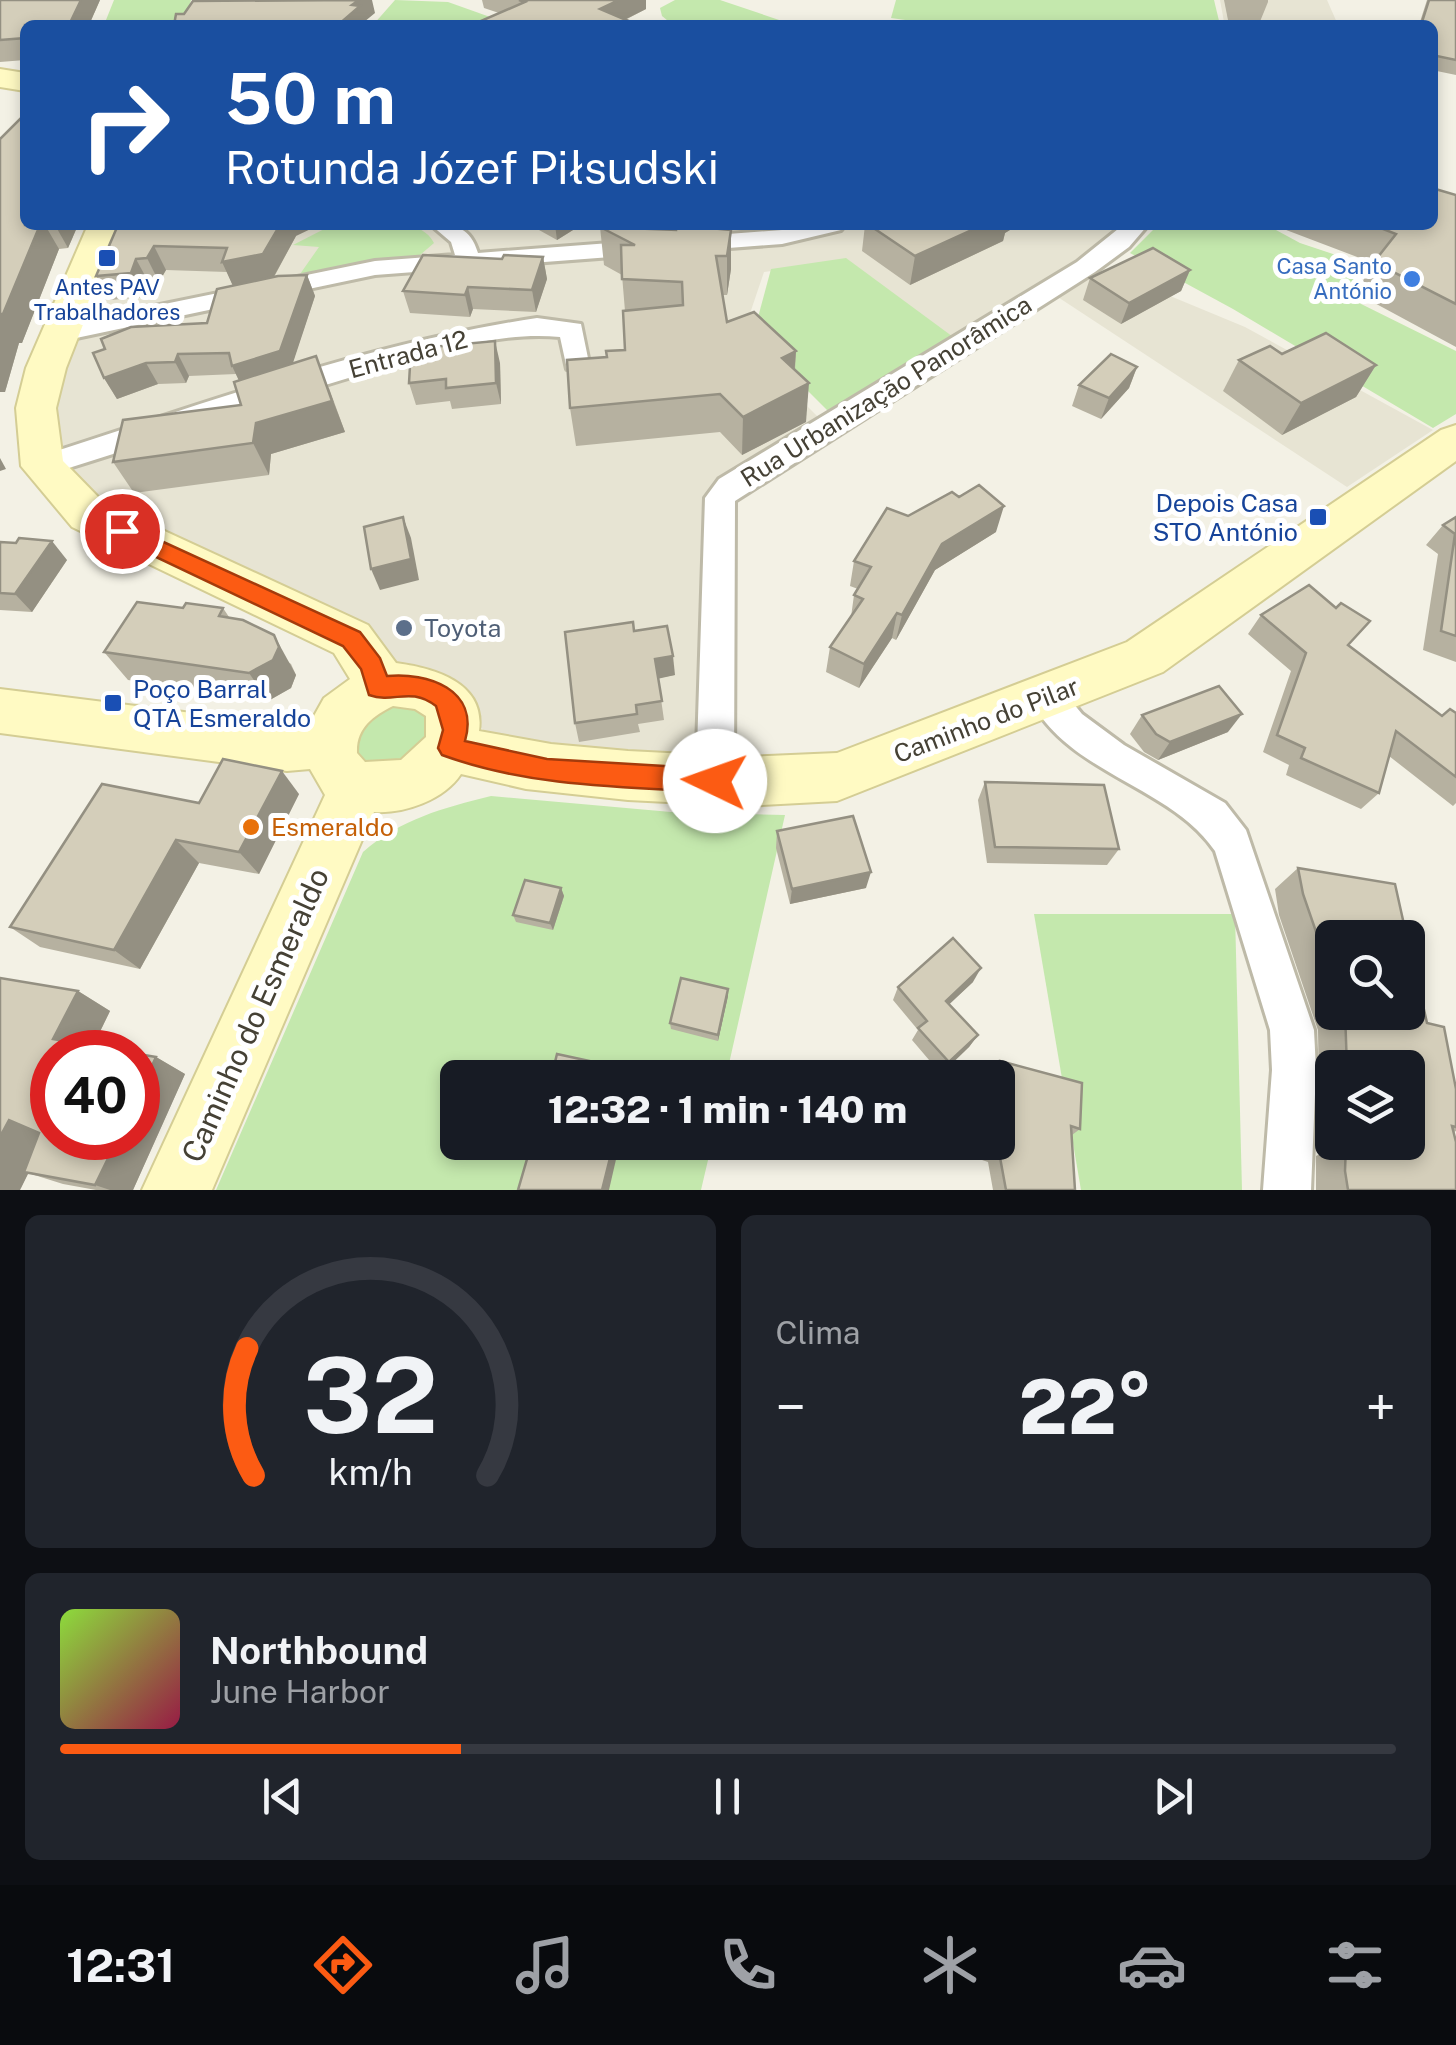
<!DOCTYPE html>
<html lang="pt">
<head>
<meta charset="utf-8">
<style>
	body { margin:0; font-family:"Public Sans",sans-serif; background:#20242c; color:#f1f3f6; height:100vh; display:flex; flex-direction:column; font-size:38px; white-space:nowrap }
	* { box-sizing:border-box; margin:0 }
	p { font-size:32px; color:#9ea1a6 }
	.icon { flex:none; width:55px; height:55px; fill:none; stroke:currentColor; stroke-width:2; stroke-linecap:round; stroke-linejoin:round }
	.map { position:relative; height:1190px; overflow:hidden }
	.details { display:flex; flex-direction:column; gap:25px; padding:25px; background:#0d0f14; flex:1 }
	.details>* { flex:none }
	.top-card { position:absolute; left:20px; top:20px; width:1418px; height:210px; border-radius:15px; box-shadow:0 5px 15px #0003; background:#1a4fa0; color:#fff; overflow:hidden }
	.tools { position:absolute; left:1315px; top:920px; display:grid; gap:20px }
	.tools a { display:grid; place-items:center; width:110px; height:110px; border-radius:15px; background:#171b24; box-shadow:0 5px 15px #0003; font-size:50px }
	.speed { position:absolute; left:30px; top:1030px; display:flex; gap:20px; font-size:50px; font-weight:700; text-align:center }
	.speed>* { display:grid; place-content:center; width:130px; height:130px; border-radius:50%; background:#171b24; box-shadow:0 5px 15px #0003; line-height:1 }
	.speed .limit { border:15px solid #d22; background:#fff; color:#111 }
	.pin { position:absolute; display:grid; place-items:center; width:85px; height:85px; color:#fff; margin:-42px; border:5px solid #fff; border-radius:50%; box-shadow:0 2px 10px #0007 }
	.me { position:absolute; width:110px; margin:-55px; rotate:273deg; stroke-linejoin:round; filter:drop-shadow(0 0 8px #0008) }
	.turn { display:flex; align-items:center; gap:35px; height:210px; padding:0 40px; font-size:45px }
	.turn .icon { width:130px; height:130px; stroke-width:2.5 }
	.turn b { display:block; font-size:70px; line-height:85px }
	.big { font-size:75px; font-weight:800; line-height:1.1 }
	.details .widget { flex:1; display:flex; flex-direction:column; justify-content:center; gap:15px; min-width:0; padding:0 35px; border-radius:15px; background:#20242c }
	.details .dial { align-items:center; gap:0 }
	.dial svg { height:260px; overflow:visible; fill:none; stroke:#363941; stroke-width:7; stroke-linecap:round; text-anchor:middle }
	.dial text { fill:#f1f3f6; stroke:none }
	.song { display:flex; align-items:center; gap:30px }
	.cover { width:120px; height:120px; border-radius:15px; background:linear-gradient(135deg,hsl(90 70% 55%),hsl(340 70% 35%)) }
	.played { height:10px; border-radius:5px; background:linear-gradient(90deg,#fc5b13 30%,#363941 30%) }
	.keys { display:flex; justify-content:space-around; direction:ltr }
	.heat { display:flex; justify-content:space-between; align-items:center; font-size:55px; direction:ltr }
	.details .tiles { flex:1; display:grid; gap:25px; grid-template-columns:1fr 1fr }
	.widget:last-child { grid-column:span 2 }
	.trip { position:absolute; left:440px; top:1060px; width:575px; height:100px; border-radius:15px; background:#171b24; box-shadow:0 5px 15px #0003; font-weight:800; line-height:100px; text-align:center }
	.menu { display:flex; height:160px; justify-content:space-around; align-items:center; background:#090b0e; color:#9ea1a6 }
	.menu .icon { width:70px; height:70px }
	.menu .current { color:#fc5b13 }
	.menu b { font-size:45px; color:#f1f3f6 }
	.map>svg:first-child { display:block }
	.residential { fill:#e7e4d3 }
	.green { fill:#c4e8ad }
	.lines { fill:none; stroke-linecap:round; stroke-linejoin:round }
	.street-casing { stroke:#bebaa8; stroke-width:6 }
	.secondary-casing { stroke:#d4cd94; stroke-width:4 }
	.street { fill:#fff; fill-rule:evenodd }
	.secondary { fill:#fffac3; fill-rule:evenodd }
	.wall { fill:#b6b1a0; fill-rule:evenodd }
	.shaded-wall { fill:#949082 }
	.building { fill:#d4ceba; stroke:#949082; stroke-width:2.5 }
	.route { fill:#fc5b13; stroke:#a43b0c; stroke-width:2.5 }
	.transit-dot { fill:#1a4fb4; stroke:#fff; stroke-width:4 }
	.shop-dot { fill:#3f7fe0; stroke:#fff; stroke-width:4 }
	.service-dot { fill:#5c6f8a; stroke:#fff; stroke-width:4 }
	.food-dot { fill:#e8710a; stroke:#fff; stroke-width:4 }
	.labels { text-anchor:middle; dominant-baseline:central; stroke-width:10; stroke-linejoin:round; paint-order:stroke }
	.far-shop-label { font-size:22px; fill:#366cbe; stroke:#fff; text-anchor:end }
	.far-transit-label { font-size:22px; fill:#164399; stroke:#fff }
	.street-label { font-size:25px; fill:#454135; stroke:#fff }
	.transit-label { font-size:25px; fill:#164399; stroke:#fff; text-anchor:end }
	.service-label { font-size:25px; fill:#4e5e75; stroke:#fff; text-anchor:start }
	.food-label { font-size:25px; fill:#c56008; stroke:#fff; text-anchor:start }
	.near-street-label { font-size:30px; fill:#454135; stroke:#fff }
</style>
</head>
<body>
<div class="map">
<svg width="1456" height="1190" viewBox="0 0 1456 1190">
	<rect width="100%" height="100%" fill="#f3f1e5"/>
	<g class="residential">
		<polygon points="1220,0 1327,0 1338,25 1224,22"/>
		<polygon points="108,225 752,225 742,240 823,225 1119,225 1088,262 1245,327 1433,430 1347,487 1038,284 947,339 837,262 764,272 741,340 821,420 723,508 726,759 500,748 467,712 88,522 47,458 47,409"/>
	</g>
	<g class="green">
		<polygon points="114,0 191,0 184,25 104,25"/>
		<polygon points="395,0 448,2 507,23 373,25"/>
		<polygon points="675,0 720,0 794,25 673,25 662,16 660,8"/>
		<polygon points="896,0 1214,0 1220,25 941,25 891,18"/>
		<path d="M332 225C360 225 420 213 434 243L420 255 298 277 319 247 293 245Z"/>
		<polygon points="1158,225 1267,225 1300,243 1369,266 1345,296 1456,351 1456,414 1433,428 1233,309 1130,253"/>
		<polygon points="846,258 964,345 837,420 753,336 771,269"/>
		<polygon points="418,701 435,728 414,760 372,768 353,753 367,709"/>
		<path d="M491 796 671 812 785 815 726 1077 458 1078V1142L712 1143 701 1190H216L363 852C401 819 443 808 491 796Z"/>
		<polygon points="1034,914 1235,914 1242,1190 1081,1190"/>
	</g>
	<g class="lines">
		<defs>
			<g id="street">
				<path d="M431 225C457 225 470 227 478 253L782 230 803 225H845L841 230 782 244 375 275 62 341 49 333 62 325 375 261 455 255 451 242Z"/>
				<polygon points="1123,225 1148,225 1129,247 1095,272 735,501 734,781 728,793 715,798 702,793 696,781 705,498 719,479 1077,262"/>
				<path d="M537 318 581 324 589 363 585 369H567L560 337C500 331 436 352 379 369 266 401 155 443 42 476L32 473 27 466 32 459C198 406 364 344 537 318Z"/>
				<path d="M1047 682 1059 686 1082 714 1124 745 1225 803 1246 830 1314 1030 1316 1070 1311 1190H1263L1272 1070 1270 1030 1215 851C1169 784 1068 775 1029 697L1035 686Z"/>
			</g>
			<g id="secondary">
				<polygon points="0,69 25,73 25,91 0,87"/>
				<path d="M88 225H122L66 368 56 408 63 461 104 503 368 625 396 663C433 668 486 682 479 731L551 744 628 751 746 757 837 753 1127 642 1441 430 1456 425V461L1163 672 837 801 746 806 628 800 526 789 461 774C444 800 404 814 374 812L212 1190H142L325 795 310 769 287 771 0 733V689L287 725 310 723 324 698 350 679 334 653 72 527 21 466 16 408 26 368ZM393 706 415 709 426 716V737L401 760 365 762 357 753C356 728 373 716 393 706Z"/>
			</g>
		</defs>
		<use href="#street" class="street-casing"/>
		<use href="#secondary" class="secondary-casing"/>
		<use href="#street" class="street"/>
		<use href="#secondary" class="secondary"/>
	</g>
	<g class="wall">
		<polygon points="0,0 100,0 89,25 25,25 25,60 0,62"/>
		<polygon points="482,0 646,0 646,9 625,20 638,25 484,25 483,20 499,13 484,8"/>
		<polygon points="1224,0 1268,0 1268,2 1259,24 1228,20"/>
		<polygon points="1427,0 1456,0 1456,75 1432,70 1432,25 1419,25"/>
		<polygon points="1456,195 1456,347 1356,293 1373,263 1273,225 1432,225"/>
		<polygon points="25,225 78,225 68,248 59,249 22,343 19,343 5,392"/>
		<polygon points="118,225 296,236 274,277 307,275 315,296 292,364 329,388 345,432 271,454 269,475 134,493 113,462 241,405 239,380 236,374 189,376 186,383 158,384 117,399 104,378 207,323 233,286 227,272 166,270 159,282 149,283 144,297 110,300 96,276"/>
		<polygon points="530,225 581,225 557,240"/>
		<polygon points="865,225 1018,225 1005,233 1003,241 910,285 862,251"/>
		<polygon points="600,227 676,230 731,230 731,269 727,295 722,295 727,322 796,351 795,370 806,422 742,455 720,432 576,446 570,408 607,357 625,350 625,311 622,275 604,265"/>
		<polygon points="543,257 547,279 536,312 473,309 470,317 410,313 403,291 502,259"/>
		<polygon points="1190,270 1181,291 1121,324 1083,300 1090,278"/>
		<polygon points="1282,354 1376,365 1356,397 1282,435 1223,391 1239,360"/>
		<polygon points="500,363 501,404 452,409 450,401 416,405 409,383"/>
		<polygon points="1137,367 1129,388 1101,419 1072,406 1079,385"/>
		<polygon points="1456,517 1456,662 1423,650 1438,554 1426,545 1443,525"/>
		<polygon points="996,532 935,570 896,640 892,638 859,688 826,672 830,647 851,617 854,595 858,589 850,586 854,561"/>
		<polygon points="0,542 67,560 32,612 0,610"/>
		<polygon points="183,608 223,608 229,617 291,664 296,675 291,688 268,701 128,680 104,652"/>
		<polygon points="1261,615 1349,646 1442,716 1456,713 1456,803 1453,806 1389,756 1379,793 1361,809 1286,775 1289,765 1263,752 1291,671 1248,634"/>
		<polygon points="634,631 675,675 658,678 664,720 638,724 640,732 579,742 575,723"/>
		<polygon points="1142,715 1228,732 1158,760 1144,752 1130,734"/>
		<polygon points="985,782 1119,849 1107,865 987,863 978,800"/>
		<polygon points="299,794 259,874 199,863 140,969 40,947 10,927 199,803"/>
		<polygon points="777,831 866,888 790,904 776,848"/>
		<path d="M1298 868 1332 938V1012H1408L1427 1023 1456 1089V1131L1454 1132 1456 1190H1316V1156L1320 1154 1318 1030 1279 915 1275 889ZM1332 1068H1408V1142H1332Z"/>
		<polygon points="561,888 564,896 553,930 516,922 513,915"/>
		<polygon points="973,982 949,1004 978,1035 969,1047 941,1074 912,1040 918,1030 893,1000 898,987"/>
		<polygon points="78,991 110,1011 93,1046 156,1057 185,1074 133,1190 96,1190 63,1184 28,1173 20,1190"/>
		<polygon points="728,996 718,1041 671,1029 670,1023"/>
		<polygon points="1000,1061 1080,1129 1072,1135 1075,1190 993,1190 988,1162 982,1160 984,1142 998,1142 998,1078 989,1078 990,1074"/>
	</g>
	<g class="shaded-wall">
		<polygon points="81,0 100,0 89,25 69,25"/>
		<polygon points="359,0 372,0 375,13 364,22 365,25 338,25 352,5"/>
		<polygon points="619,0 646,0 646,9 614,25 600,9"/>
		<polygon points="40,225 45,225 59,249 22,343 19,343 5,392 0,392 0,314"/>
		<polygon points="55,225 78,225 68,248"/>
		<polygon points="280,225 319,225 296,236 273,278 233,286 222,262"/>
		<polygon points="555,225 581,225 557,240"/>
		<polygon points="983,225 1018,225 1005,233 1003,241 910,285 915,256"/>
		<polygon points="731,230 731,269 727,295 727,256"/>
		<polygon points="154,246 166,270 159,282 147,258"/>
		<polygon points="543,257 547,279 536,312 532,290"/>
		<polygon points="136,259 149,283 144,297 131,273"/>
		<polygon points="1190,270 1181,291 1121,324 1129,303"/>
		<polygon points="307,275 315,296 290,372 242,387 232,366"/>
		<polygon points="468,287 473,309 470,317 465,295"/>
		<polygon points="495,341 500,363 501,404 496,383"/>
		<polygon points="796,351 793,390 782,358"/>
		<polygon points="178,354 189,376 186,383 175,362"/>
		<polygon points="316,356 345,432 271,454 269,475 253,443 256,423"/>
		<polygon points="146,363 158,384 117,399 104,378"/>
		<polygon points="1376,365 1356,397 1282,435 1301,403"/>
		<polygon points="1137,367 1129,388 1101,419 1109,398"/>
		<polygon points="809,383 806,422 742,455 743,417"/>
		<polygon points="0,458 6,469 0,471"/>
		<polygon points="1004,506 996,532 935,570 896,640 902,615 942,544"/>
		<polygon points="403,517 411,538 419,580 380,590 371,569"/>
		<polygon points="52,541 67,560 32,612 15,594"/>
		<polygon points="897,613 892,638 859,688 864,664"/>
		<polygon points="274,635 296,675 291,688 268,701 249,673"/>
		<polygon points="673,656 675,675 657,679 655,659"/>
		<polygon points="1242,714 1228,732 1158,760 1170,742"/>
		<polygon points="282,771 299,794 259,874 239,852"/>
		<polygon points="176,840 199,863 140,969 114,950"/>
		<polygon points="871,872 866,888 790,904 792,889"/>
		<polygon points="561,888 564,896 553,930 550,923"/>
		<polygon points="981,968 973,982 939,1014 946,1001"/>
		<polygon points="728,989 728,996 718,1041 718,1035"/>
		<polygon points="78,991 110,1011 90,1052 53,1039"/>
		<polygon points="978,1035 969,1047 941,1074 949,1062"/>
		<polygon points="156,1057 185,1074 133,1190 110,1190 95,1185 118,1138 138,1138 138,1096"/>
		<polygon points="9,1120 48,1134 20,1190 0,1190 0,1137"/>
		<polygon points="614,1142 620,1142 609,1190 602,1190"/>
	</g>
	<g class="building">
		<polygon points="0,0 81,0 69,25 25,25 25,38 0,40"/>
		<polygon points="359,0 352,5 360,6 338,25 174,25 176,14 184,14 193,1"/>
		<polygon points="519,0 619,0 600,9 638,25 493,25 483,20 525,2"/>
		<polygon points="1429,0 1456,0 1456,60 1432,55 1432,25 1421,25"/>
		<polygon points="25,114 25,225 40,225 3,314 0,314 0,139"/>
		<polygon points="1432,188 1456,195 1456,304 1374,262 1396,234 1373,225 1432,225"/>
		<polygon points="118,225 280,225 263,254 222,262 227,248 154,246 147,258 136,259 131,273 96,276"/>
		<polygon points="676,225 731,230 727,256 716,256 727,322 754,312 796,351 782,358 809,383 743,417 720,394 570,408 567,360 607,357 606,351 625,350 623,311 683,305 682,282 622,279 621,245 635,245 600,227 676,230"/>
		<polygon points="869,225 983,225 915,256"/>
		<polygon points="1153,248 1190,270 1129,303 1090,278"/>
		<polygon points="423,255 502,259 504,255 543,257 532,290 468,287 465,295 403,291"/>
		<polygon points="307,275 280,351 232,366 229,353 178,354 175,362 146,363 104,378 93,353 105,349 101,339 131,327 207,323 217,289 278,276"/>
		<polygon points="1326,333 1376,365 1301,403 1239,360 1270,346 1282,354"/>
		<polygon points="495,341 496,383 446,388 446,379 409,383 411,349"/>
		<polygon points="1111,354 1137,367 1109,398 1079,385"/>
		<polygon points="316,356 332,401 256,423 253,443 113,462 123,420 241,405 234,382"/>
		<polygon points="979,485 1004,506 942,544 902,615 897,613 864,664 830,647 863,599 854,595 871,567 854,561 887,508 908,516 952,492 959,497"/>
		<polygon points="403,517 411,559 371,569 364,527"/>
		<polygon points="1456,517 1456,636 1441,631 1455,534 1443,525"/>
		<polygon points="19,538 52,541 15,594 0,593 0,542 16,543"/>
		<polygon points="1309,585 1336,608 1341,603 1370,621 1348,645 1442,716 1450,709 1456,713 1456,777 1396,731 1379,793 1301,758 1305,748 1277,735 1306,653 1261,615"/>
		<polygon points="137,602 183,608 186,603 223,608 219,616 243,620 274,635 279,647 273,660 249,673 104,652"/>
		<polygon points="633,622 634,631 667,626 673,656 655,659 662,701 636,705 637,714 575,723 565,632"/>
		<polygon points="1219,686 1242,714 1170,742 1156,734 1142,715"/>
		<polygon points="223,759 282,771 239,852 176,840 114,950 10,927 102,784 199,803"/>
		<polygon points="985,782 1104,785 1119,849 995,847"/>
		<polygon points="853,816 871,872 792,889 777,831"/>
		<polygon points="1298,868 1395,884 1407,938 1332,938 1332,978 1303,894"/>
		<polygon points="525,880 561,888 550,923 513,915"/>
		<polygon points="953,938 981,968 946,1001 978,1035 949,1062 918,1028 927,1021 898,987"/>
		<polygon points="1408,939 1427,1023 1444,1027 1456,1089 1456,1127 1452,1126 1456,1142 1456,1190 1348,1190 1345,1171 1346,1144 1350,1145 1350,1142 1408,1142 1408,1068 1347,1068 1345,1012 1408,1012"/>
		<polygon points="0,978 78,991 53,1039 130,1052 52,1052 52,1138 118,1138 95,1185 24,1172 39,1133 9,1120 0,1137"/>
		<polygon points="681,978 728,989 718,1035 670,1023"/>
		<polygon points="138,1054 156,1057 138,1096"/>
		<polygon points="557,1054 631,1070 629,1078 551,1078"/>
		<polygon points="1000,1061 1082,1083 1080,1129 1071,1126 1075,1190 1006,1190 999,1152 993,1150 994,1142 998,1142 998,1094"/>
		<polygon points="532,1142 614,1142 602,1190 518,1190"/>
	</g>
	<path class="route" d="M122 523 360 632 380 658 387 676C427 672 480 689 465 741L547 759 715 769 724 772 728 781 724 789 715 792C622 787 529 787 442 755L438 748 443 730 436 706C409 686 395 704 369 695L361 669 343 646 114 537 111 531Z"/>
	<g class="transit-dot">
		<rect x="97" y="248" width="20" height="20" rx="5"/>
		<rect x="1308" y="507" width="20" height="20" rx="5"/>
		<rect x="103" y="693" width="20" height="20" rx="5"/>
	</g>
	<circle class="shop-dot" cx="1412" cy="279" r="10"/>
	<circle class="service-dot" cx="404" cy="628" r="10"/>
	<circle class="food-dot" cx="251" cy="827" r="10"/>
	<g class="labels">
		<g class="far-shop-label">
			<text x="1392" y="266">Casa Santo<tspan x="1392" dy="25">António</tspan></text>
		</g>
		<g class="far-transit-label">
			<text x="107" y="287">Antes PAV<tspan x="107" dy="25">Trabalhadores</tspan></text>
		</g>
		<g class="street-label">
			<text transform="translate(408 354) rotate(-15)">Entrada 12</text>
			<text transform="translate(886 391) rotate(-32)">Rua Urbanização Panorâmica</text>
			<text transform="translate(986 720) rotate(-21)">Caminho do Pilar</text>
		</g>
		<g class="transit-label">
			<text x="1298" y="503">Depois Casa<tspan x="1298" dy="29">STO António</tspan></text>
			<text x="133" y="689" text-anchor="start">Poço Barral<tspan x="133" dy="29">QTA Esmeraldo</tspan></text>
		</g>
		<g class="service-label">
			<text x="424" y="628">Toyota</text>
		</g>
		<g class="food-label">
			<text x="271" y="827">Esmeraldo</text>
		</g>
		<g class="near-street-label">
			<text transform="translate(255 1015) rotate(-66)">Caminho do Esmeraldo</text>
		</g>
	</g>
</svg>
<div class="tools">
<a><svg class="icon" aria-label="search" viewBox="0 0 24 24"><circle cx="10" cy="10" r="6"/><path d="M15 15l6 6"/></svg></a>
<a><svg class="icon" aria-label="layers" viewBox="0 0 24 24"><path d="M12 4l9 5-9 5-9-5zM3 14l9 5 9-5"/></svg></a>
</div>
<div class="speed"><div class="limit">40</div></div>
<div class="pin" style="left:122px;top:531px;background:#d93025"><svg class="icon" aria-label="arrive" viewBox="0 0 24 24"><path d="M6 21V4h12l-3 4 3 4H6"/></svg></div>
<svg class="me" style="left:715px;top:781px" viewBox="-20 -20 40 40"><circle r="19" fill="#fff"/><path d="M0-13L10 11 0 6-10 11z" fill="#fc5b13"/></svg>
<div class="trip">12:32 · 1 min · 140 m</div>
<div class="top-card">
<div class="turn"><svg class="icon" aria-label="right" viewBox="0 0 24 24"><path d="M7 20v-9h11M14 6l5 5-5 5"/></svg><div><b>50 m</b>Rotunda Józef Piłsudski</div></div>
</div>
</div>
<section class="details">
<div class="tiles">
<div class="widget dial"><svg viewBox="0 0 100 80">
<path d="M14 69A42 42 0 1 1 86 69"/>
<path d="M14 69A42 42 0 0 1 12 30" stroke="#fc5b13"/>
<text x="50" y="56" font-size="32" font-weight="700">32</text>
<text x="50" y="72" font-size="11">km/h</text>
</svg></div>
<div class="widget"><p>Clima</p>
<div class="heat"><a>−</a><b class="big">22°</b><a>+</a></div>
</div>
<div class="widget">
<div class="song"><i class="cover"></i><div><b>Northbound</b><p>June Harbor</p></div></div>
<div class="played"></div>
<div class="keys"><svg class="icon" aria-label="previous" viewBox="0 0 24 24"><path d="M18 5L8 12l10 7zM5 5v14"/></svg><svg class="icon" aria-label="pause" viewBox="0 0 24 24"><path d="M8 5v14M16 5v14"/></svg><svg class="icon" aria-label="next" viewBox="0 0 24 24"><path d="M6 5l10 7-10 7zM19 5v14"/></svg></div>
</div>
</div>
</section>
<nav class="menu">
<b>12:31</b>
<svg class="icon current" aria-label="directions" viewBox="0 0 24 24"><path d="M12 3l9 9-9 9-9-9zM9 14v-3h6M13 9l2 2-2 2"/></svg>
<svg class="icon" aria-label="music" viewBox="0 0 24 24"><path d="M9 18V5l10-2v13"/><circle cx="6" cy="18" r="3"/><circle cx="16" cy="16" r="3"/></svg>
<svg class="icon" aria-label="phone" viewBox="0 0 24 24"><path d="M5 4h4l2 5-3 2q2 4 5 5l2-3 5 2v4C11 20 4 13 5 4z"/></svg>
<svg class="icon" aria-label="climate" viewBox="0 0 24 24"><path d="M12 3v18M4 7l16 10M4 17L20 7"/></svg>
<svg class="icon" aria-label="car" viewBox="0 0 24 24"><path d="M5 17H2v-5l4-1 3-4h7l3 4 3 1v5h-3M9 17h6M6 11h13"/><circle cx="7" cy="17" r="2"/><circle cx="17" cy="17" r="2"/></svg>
<svg class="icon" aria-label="filters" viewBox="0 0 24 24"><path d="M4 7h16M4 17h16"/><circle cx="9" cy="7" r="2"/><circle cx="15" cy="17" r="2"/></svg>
</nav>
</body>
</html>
